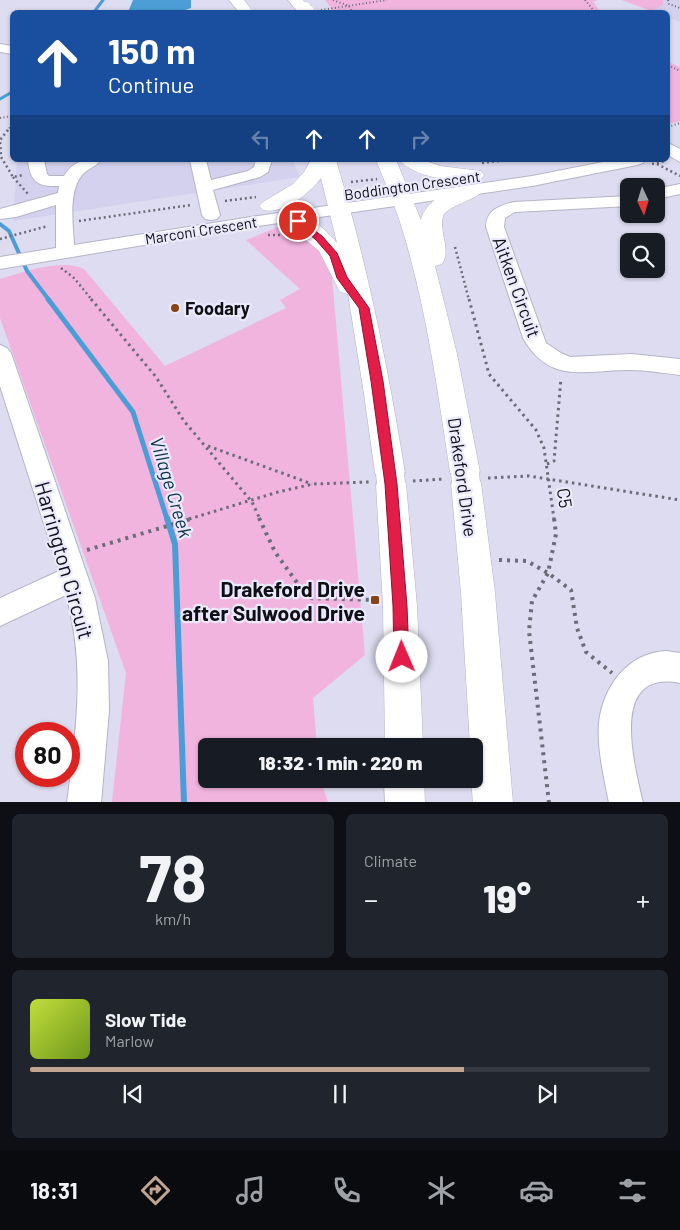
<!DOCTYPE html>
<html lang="en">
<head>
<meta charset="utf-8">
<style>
	body { margin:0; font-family:Barlow,sans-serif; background:#20242c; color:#f1f3f6; height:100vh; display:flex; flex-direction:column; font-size:19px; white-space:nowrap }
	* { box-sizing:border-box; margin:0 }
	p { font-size:16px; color:#9ea1a6 }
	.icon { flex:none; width:28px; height:28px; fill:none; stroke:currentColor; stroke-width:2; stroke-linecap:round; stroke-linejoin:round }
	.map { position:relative; height:802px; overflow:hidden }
	.sheet { display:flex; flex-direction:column; gap:12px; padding:12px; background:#0d0f14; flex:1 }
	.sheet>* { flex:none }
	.banner { position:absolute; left:10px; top:10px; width:660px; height:152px; border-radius:8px; box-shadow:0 1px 4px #0004; background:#1a4fa0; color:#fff; overflow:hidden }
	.needle { width:32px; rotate:176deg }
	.tools { position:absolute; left:620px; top:178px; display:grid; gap:10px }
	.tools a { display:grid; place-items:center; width:45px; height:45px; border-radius:8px; background:#171b24; box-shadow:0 1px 4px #0004; font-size:25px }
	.speed { position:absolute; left:15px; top:722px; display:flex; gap:10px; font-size:25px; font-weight:700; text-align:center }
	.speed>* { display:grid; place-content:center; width:65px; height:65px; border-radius:50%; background:#171b24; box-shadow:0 1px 4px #0004; line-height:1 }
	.speed .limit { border:8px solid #d22; background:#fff; color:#111 }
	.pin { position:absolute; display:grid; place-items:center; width:42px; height:42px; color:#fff; margin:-21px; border:2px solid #fff; border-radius:50%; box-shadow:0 1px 5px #0007 }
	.me { position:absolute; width:55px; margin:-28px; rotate:359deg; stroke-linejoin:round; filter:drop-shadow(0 0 4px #0008) }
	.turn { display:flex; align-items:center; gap:18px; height:105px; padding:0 15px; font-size:22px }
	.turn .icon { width:65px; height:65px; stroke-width:2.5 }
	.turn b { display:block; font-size:35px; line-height:42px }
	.lanes { display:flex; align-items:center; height:48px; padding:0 15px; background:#0003; justify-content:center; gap:25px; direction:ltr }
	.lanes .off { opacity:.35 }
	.big { font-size:38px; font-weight:800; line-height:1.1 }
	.sheet .card { flex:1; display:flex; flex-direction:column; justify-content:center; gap:8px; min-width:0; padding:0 18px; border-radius:8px; background:#20242c }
	.sheet .dial { align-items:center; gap:0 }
	.dial b { font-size:65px; line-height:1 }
	.song { display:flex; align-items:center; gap:15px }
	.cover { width:60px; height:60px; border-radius:8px; background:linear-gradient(135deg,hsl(70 70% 55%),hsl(80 70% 35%)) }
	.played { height:5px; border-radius:2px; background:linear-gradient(90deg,#c1a491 70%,#363941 70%) }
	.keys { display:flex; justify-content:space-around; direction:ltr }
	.heat { display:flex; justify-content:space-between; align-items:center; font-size:28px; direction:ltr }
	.sheet .tiles { flex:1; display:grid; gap:12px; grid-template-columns:1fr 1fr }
	.card:last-child { grid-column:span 2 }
	.trip { position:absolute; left:198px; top:738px; width:285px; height:50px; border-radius:8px; background:#171b24; box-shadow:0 1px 4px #0004; font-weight:800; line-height:50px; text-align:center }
	.tabs { display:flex; height:80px; justify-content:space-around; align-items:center; background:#090b0e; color:#9ea1a6 }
	.tabs .icon { width:35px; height:35px }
	.tabs .current { color:#c1a491 }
	.tabs b { font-size:22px; color:#f1f3f6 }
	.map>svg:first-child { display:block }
	.built { fill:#d3d1ed }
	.green { fill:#f1b4df }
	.water { fill:#4b9ed5 }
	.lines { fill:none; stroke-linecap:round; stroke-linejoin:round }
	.stream-far3 { stroke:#4b9ed5; stroke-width:3 }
	.stream-far2 { stroke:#4b9ed5; stroke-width:4 }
	.stream-far1 { stroke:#4b9ed5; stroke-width:5 }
	.stream { stroke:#4b9ed5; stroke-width:6 }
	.minor-casing { stroke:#b5b4c7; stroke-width:2 }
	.highway-casing { stroke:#b5b4c7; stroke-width:1 }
	.path-far3 { stroke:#6c6c78; stroke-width:2; stroke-dasharray:1 2.5; stroke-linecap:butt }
	.path-far2 { stroke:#6c6c78; stroke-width:2.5; stroke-dasharray:2 3; stroke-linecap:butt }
	.path-far1 { stroke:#6c6c78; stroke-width:3; stroke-dasharray:2.5 4; stroke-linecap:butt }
	.path { stroke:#6c6c78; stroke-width:4; stroke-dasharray:3 5; stroke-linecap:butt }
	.minor { fill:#fff; fill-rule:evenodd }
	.highway { fill:#fff; fill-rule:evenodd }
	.highway-bridge-far1-casing { stroke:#b5b4c7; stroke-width:17; stroke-linecap:butt }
	.highway-bridge-casing { stroke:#b5b4c7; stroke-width:29; stroke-linecap:butt }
	.highway-bridge-far1 { stroke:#fff; stroke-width:16 }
	.highway-bridge { stroke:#fff; stroke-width:28 }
	.route { fill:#e11d48; stroke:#92132f }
	.poi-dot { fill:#874316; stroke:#ebe9fe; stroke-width:2 }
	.labels { text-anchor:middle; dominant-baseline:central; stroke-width:4.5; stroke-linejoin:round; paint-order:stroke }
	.far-street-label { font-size:15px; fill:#0f0f15; stroke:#ebe9fe }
	.street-label { font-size:18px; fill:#0f0f15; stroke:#ebe9fe }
	.poi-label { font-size:18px; font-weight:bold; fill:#0f0f15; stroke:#ebe9fe; text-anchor:start }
	.water-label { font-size:19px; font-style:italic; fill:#0a2f46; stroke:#ebe9fe }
	.near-street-label { font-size:21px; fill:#0f0f15; stroke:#ebe9fe }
	.near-poi-label { font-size:21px; font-weight:bold; fill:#0f0f15; stroke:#ebe9fe; text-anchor:end }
</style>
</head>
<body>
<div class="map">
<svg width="680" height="803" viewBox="0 0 680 803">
	<rect width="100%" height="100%" fill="#dddcf0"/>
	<g class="built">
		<polygon points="622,0 680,0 680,22 668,17 668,12 655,12"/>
		<polygon points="17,160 293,160 300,177 13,221"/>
	</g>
	<g class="green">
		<polygon points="325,0 598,0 593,2 601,12 334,12"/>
		<polygon points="622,0 663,0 663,5 651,11"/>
		<polygon points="668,62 680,67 680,121 668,124"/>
		<path d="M288 223 300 227 331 266 365 655 313 698 317 746H206V779H320L328 802H112L126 673 0 318V279C23 272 62 258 84 269L165 366 286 308 280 300 300 289 246 240Z"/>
	</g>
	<polygon class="water" points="133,0 191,0 191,8 180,12 128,12"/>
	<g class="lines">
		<g class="stream-far3">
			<polyline points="94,12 103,0"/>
			<polyline points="0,99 12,92"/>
		</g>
		<polyline class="stream-far2" points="0,224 9,231 27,271 49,300"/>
		<polyline class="stream-far1" points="48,299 133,412 167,519"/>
		<polyline class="stream" points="167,518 175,544 184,803"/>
		<defs>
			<g id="minor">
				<polygon points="0,44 12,46 12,54 0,52"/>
				<polygon points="668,143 680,149 680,162 668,155"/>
				<path d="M28 160H44L47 174 49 176H64C74 160 84 160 101 160 96 167 88 168 82 175 68 193 73 223 74 245L258 216 532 176 613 160H645L643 163 637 165 532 186 258 226 0 269V257L56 248V205L16 217 0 219V209L58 193 59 186C38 187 30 182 28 160Z"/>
				<polygon points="190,160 206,160 211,180 248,171 254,167 256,160 272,160 268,172 260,177 213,190 220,215 217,219 211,220 205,219 202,215"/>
				<polygon points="680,184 680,194 656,199 656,189"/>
				<path d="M629 196V206L515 212 505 218 504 227 546 343 561 353 570 357 631 354 680 359V375C663 373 646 370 629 370 584 370 550 385 523 338L486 227C486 210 500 205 514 202Z"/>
				<path d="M0 345 7 348 11 353 95 598 108 661 109 711 101 803H67C76 731 86 666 66 595L0 626V598L59 571 0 386Z"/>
				<path d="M666 651 680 653V683C608 669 634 764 643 803H609C604 777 597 749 599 723 603 687 627 653 666 651Z"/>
			</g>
			<g id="highway">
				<polygon points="229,0 244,0 253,12 239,12"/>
				<polygon points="288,0 303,0 311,10 310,12 298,12"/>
				<path d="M311 160H336C367 263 388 367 405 473L403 477 406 484 417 606 423 746H385L383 606 376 484 378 479 375 473 364 394 348 294 340 292 319 251 279 217 282 212C303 207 325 229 337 243L321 178C310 193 283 215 263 210L259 206 263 202 293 184 304 172Z"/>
				<path d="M376 160H396L421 220C425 199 460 181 480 186L483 190C476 200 455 203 444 214 437 230 452 249 442 264L435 266 457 354 480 472 478 476 481 483 495 593 513 803H473L471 779H474V746H470L461 593 451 483 453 478 450 472C438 393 427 312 404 235 397 210 386 185 376 160Z"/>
				<path d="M400 160H423L440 166 481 171 484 175 481 179C461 184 413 178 400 160Z"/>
				<polygon points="384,779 424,779 425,803 385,803"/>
			</g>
		</defs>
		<use href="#minor" class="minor-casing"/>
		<use href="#highway" class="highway-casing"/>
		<g class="path-far3">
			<polyline points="333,0 349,6 352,12"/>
			<polyline points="585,0 595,12"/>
			<polyline points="668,0 669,4 680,8"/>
			<polyline points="321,10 387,0"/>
			<polyline points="668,65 680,71"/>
			<polyline points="0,118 12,116"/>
			<polyline points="668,127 680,123"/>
			<polyline points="7,131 12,125"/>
		</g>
		<g class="path-far2">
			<polyline points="8,130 0,140 1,157 13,177 23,175"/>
			<polyline points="482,163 506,160"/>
			<polyline points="652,164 665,161"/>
			<polyline points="657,164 680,176"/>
			<polyline points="13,177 28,194"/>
			<polyline points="351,182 377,179"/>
			<polyline points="225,201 256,197"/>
			<polyline points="79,221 191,205"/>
			<polyline points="268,235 286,235"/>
			<polyline points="0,239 48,226"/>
			<polyline points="455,247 469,300"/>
			<polyline points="61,268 74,278 92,300"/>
		</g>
		<g class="path-far1">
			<polyline points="91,299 156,377 184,421 252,502 260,519"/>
			<polyline points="469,299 489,374 536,430 544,448 554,519"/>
			<polyline points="208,446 312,484"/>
			<polyline points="547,464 554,461 561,378"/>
			<polyline points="488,478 529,476 680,500"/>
			<polyline points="413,481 444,479"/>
			<polyline points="189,519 278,492 313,484 369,482"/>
		</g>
		<g class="path">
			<polyline points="259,518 275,552 308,598 374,600"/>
			<polyline points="87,550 194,518"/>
			<polyline points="499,560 527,561 548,573 571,590 577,628 586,652 612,673"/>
			<polyline points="549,803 529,631 532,601 548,573 556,534 554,518"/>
		</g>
		<use href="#minor" class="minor"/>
		<use href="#highway" class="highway"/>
		<defs>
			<polyline id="highway-bridge-far1" points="304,10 306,12"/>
			<g id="highway-bridge">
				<polyline points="465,472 466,483"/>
				<polyline points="390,473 391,484"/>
			</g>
		</defs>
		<use href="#highway-bridge-far1" class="highway-bridge-far1-casing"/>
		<use href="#highway-bridge" class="highway-bridge-casing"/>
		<use href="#highway-bridge-far1" class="highway-bridge-far1"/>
		<use href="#highway-bridge" class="highway-bridge"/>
	</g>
	<polygon class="route" points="298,218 322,236 337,253 347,277 369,308 383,381 397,484 407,606 409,657 407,662 402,664 396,662 394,657 393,606 385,484 371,381 359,308 337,278 330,256 316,240 294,221"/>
	<g class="poi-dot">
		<circle cx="175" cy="308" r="5"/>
		<rect x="370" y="595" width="10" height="10" rx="2.5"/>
	</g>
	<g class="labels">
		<g class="far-street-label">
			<text transform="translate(412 185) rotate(-8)">Boddington Crescent</text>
			<text transform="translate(201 230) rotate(-9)">Marconi Crescent</text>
		</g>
		<g class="street-label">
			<text transform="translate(517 287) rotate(70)">Aitken Circuit</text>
			<text transform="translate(463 477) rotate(82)">Drakeford Drive</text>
			<text transform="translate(565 498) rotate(82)">C5</text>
		</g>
		<g class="poi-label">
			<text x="185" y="308">Foodary</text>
		</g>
		<g class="water-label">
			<text transform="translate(172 487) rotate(73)">Village Creek</text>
		</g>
		<g class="near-street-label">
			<text transform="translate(65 560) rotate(74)">Harrington Circuit</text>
		</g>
		<g class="near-poi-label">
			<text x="365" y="588">Drakeford Drive<tspan x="365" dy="24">after Sulwood Drive</tspan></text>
		</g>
	</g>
</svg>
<div class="tools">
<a><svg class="needle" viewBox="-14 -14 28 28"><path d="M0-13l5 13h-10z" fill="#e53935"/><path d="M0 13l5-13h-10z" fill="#9ea1a6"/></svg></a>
<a><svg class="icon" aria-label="search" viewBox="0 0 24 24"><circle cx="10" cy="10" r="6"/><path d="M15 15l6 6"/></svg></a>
</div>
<div class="speed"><div class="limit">80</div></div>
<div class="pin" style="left:298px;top:221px;background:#d93025"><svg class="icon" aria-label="arrive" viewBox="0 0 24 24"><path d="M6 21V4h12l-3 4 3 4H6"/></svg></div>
<svg class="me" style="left:402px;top:657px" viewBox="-20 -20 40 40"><circle r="19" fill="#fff"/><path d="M0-13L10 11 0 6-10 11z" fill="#e11d48"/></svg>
<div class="trip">18:32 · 1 min · 220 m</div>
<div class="banner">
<div class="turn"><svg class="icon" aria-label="ahead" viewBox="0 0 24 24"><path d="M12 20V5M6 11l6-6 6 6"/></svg><div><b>150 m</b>Continue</div></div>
<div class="lanes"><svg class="icon off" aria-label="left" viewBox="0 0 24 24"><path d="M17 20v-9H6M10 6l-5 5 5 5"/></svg><svg class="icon" aria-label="ahead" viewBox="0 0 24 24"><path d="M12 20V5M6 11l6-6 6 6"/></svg><svg class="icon" aria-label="ahead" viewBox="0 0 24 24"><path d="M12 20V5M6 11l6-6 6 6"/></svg><svg class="icon off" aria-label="right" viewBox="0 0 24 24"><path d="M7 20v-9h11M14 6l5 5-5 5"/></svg></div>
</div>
</div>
<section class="sheet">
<div class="tiles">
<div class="card dial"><b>78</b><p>km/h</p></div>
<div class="card"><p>Climate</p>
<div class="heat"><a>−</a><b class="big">19°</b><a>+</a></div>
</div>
<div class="card">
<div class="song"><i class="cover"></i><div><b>Slow Tide</b><p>Marlow</p></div></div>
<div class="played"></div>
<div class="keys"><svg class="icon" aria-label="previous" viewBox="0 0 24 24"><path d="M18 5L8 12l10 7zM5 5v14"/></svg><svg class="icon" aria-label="pause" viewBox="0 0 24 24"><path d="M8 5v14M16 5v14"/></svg><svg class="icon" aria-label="next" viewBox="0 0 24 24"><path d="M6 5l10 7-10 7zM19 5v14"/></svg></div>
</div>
</div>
</section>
<nav class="tabs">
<b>18:31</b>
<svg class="icon current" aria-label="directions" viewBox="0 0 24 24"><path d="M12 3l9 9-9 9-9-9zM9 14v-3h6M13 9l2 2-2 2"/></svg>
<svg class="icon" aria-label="music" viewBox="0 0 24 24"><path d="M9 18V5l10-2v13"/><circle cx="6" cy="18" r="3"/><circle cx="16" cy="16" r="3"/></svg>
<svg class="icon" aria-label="phone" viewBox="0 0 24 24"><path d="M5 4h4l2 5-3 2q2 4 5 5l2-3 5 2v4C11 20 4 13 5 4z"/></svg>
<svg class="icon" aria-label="climate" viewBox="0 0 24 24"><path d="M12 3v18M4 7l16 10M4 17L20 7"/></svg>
<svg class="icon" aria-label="car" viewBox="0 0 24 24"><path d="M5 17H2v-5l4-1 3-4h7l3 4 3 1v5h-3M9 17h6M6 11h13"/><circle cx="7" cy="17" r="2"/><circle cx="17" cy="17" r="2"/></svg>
<svg class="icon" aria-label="filters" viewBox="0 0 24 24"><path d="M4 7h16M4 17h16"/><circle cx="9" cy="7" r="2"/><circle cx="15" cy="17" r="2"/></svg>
</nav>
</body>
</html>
